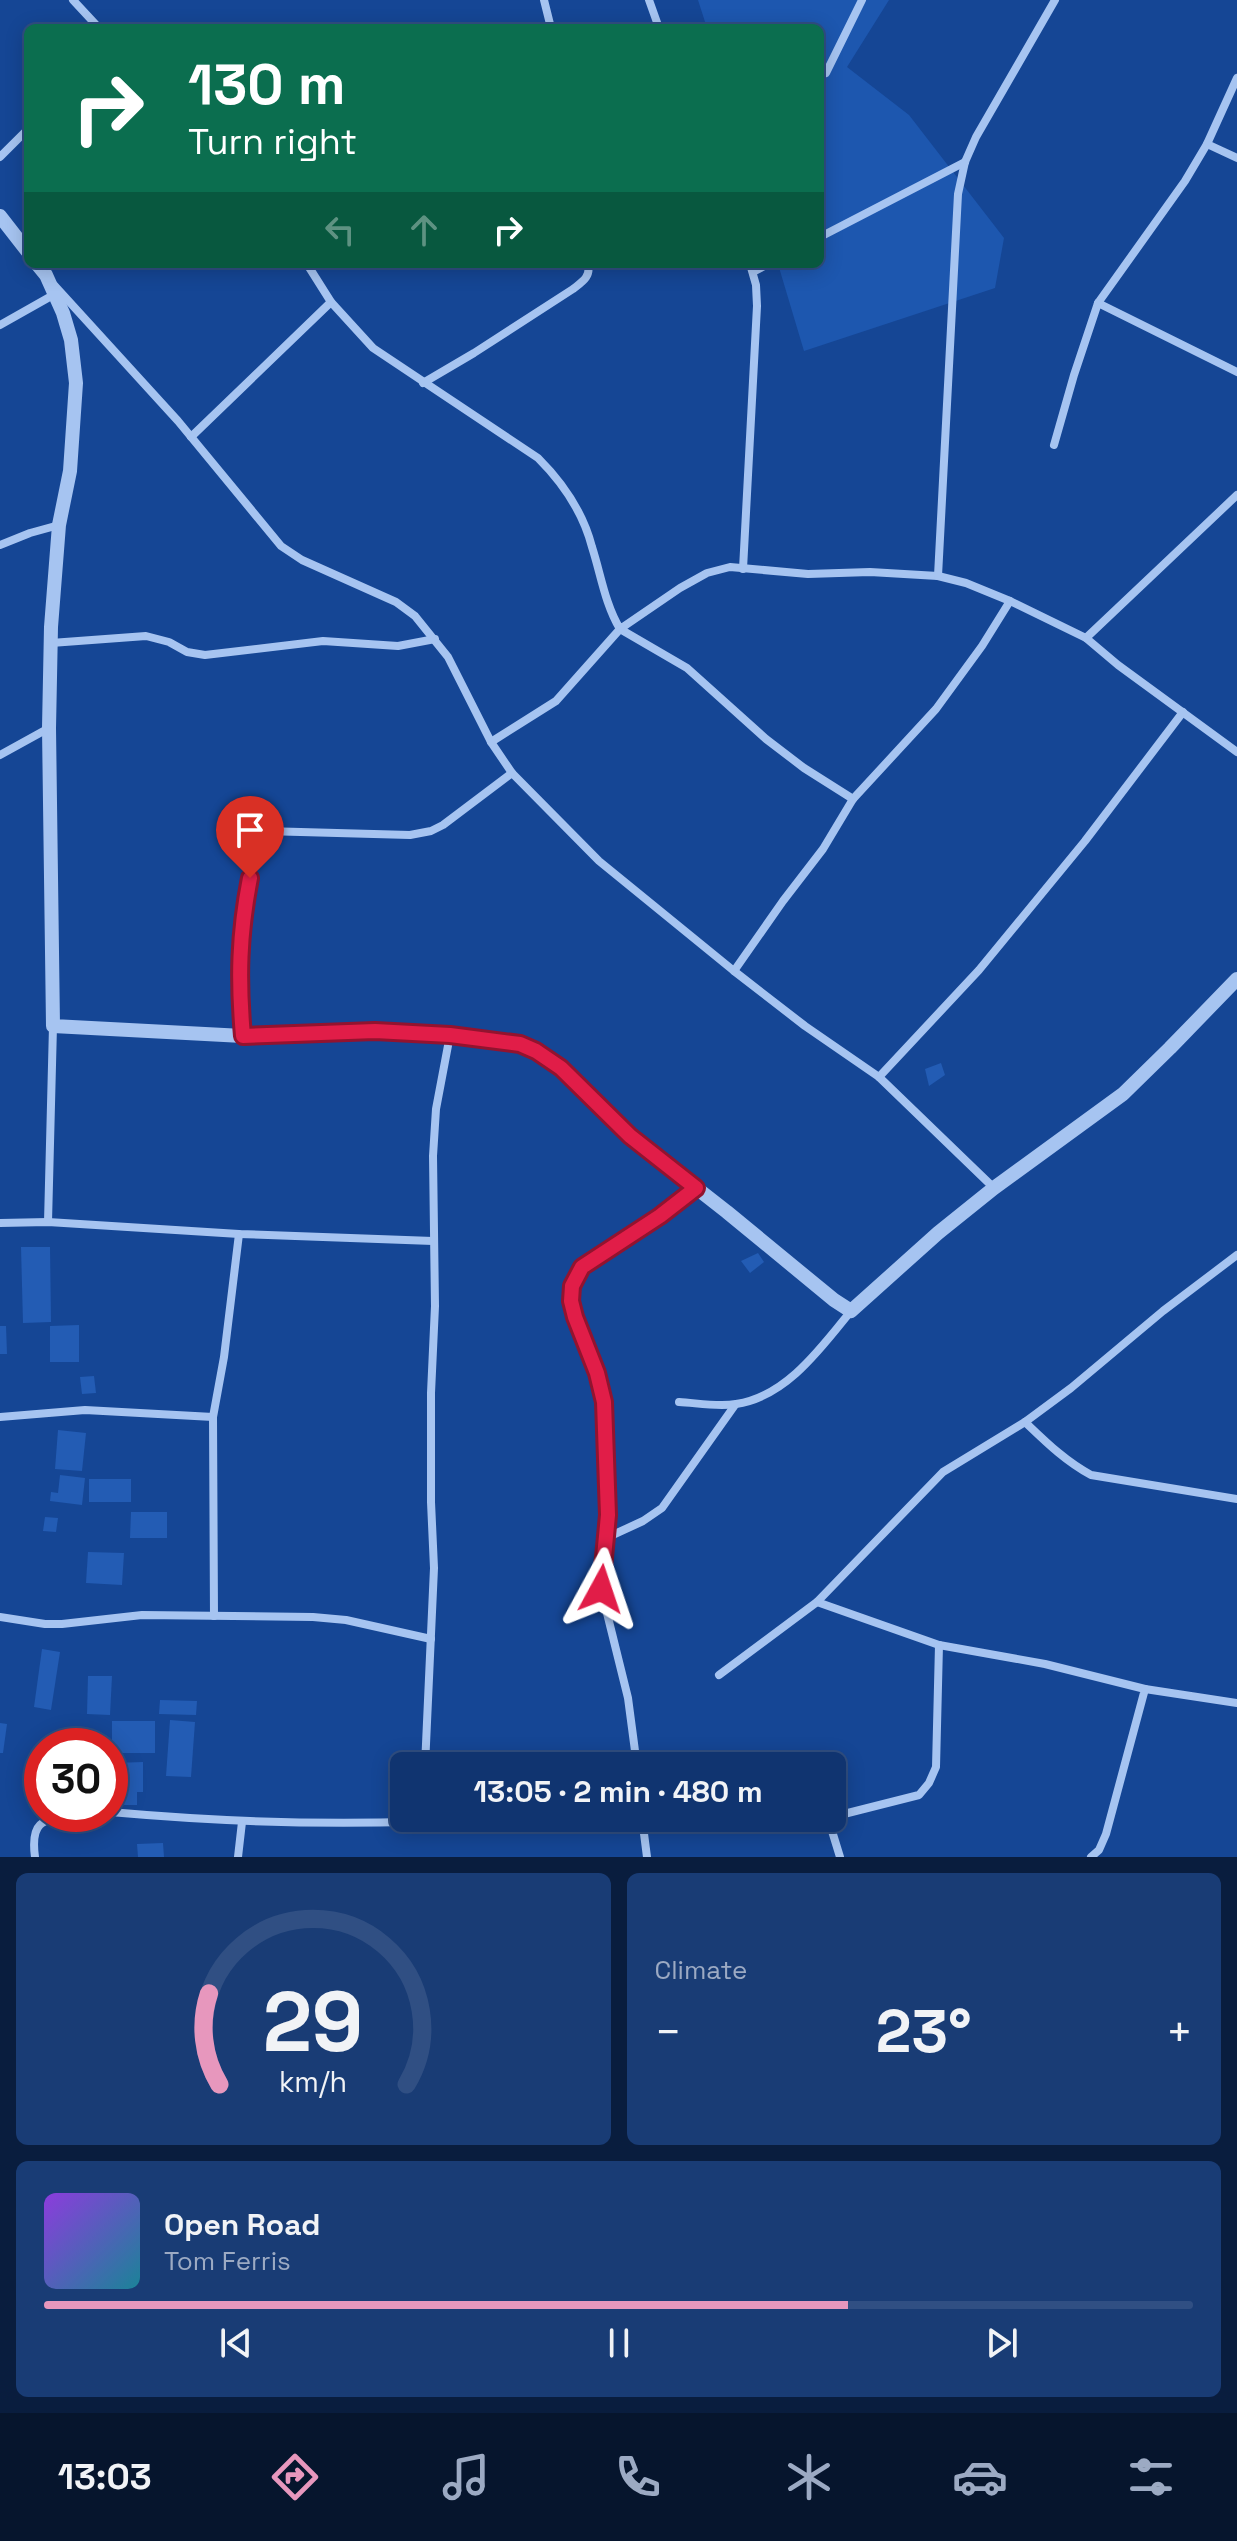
<!DOCTYPE html>
<html lang="en">
<head>
<meta charset="utf-8">
<style>
	body { margin:0; font-family:"Space Grotesk",sans-serif; background:#193c75; color:#f1f3f6; height:100vh; display:flex; flex-direction:column; font-size:30px; white-space:nowrap }
	* { box-sizing:border-box; margin:0 }
	p { font-size:26px; color:#9caac3 }
	.icon { flex:none; width:44px; height:44px; fill:none; stroke:currentColor; stroke-width:2; stroke-linecap:round; stroke-linejoin:round }
	.map { position:relative; height:1857px; overflow:hidden }
	.side { display:flex; flex-direction:column; gap:16px; padding:16px; background:#091d3e; flex:1 }
	.side>* { flex:none }
	.hud { position:absolute; left:24px; top:24px; width:800px; height:244px; border-radius:12px; box-shadow:0 4px 20px #0003,0 0 0 2px #304f83; background:#0b6e4f; color:#fff; overflow:hidden }
	.speed { position:absolute; left:24px; top:1728px; display:flex; gap:16px; font-size:40px; font-weight:700; text-align:center }
	.speed>* { display:grid; place-content:center; width:104px; height:104px; border-radius:50%; background:#103470; box-shadow:0 4px 20px #0003,0 0 0 2px #304f83; line-height:1 }
	.speed .limit { border:12px solid #d22; background:#fff; color:#111 }
	.pin { position:absolute; display:grid; place-items:center; width:68px; height:68px; color:#fff; margin:-82px -34px; border-radius:50% 50% 50% 0; rotate:-45deg; box-shadow:0 0 8px #0007 }
	.pin .icon { rotate:45deg }
	.me { position:absolute; width:88px; margin:-44px; rotate:5deg; stroke-linejoin:round; filter:drop-shadow(0 0 6px #0008) }
	.turn { display:flex; align-items:center; gap:28px; height:168px; padding:0 32px; font-size:36px }
	.turn .icon { width:104px; height:104px; stroke-width:2.5 }
	.turn b { display:block; font-size:56px; line-height:68px }
	.lanes { display:flex; align-items:center; height:76px; padding:0 32px; background:#0003; justify-content:center; gap:40px; direction:ltr }
	.lanes .off { opacity:.35 }
	.big { font-size:60px; font-weight:700; line-height:1.1 }
	.side .tile { flex:1; display:flex; flex-direction:column; justify-content:center; gap:12px; min-width:0; padding:0 28px; border-radius:12px; background:#193c75 }
	.side .dial { align-items:center; gap:0 }
	.dial svg { height:208px; overflow:visible; fill:none; stroke:#304f83; stroke-width:7; stroke-linecap:round; text-anchor:middle }
	.dial text { fill:#f1f3f6; stroke:none }
	.song { display:flex; align-items:center; gap:24px }
	.cover { width:96px; height:96px; border-radius:12px; background:linear-gradient(135deg,hsl(270 70% 55%),hsl(190 70% 35%)) }
	.played { height:8px; border-radius:4px; background:linear-gradient(90deg,#e797bd 70%,#304f83 70%) }
	.keys { display:flex; justify-content:space-around; direction:ltr }
	.heat { display:flex; justify-content:space-between; align-items:center; font-size:44px; direction:ltr }
	.side .tiles { flex:1; display:grid; gap:16px; grid-template-columns:1fr 1fr }
	.tile:last-child { grid-column:span 2 }
	.trip { position:absolute; left:390px; top:1752px; width:456px; height:80px; border-radius:12px; background:#103470; box-shadow:0 4px 20px #0003,0 0 0 2px #304f83; font-weight:700; line-height:80px; text-align:center }
	.menu { display:flex; height:128px; justify-content:space-around; align-items:center; background:#06152d; color:#9caac3 }
	.menu .icon { width:56px; height:56px }
	.menu .current { color:#e797bd }
	.menu b { font-size:36px; color:#f1f3f6 }
	.map>svg:first-child { display:block }
	.green { fill:#1d57af }
	.building { fill:#235cb4 }
	.lines { fill:none; stroke-linecap:round; stroke-linejoin:round }
	.minor { stroke:#a6c4f1; stroke-width:8 }
	.tertiary { stroke:#a6c4f1; stroke-width:14 }
	.route-casing { stroke:#92132f; stroke-width:20 }
	.route { stroke:#e11d48; stroke-width:14 }
</style>
</head>
<body>
<div class="map">
<svg width="1237" height="1857" viewBox="0 0 1237 1857">
	<rect width="100%" height="100%" fill="#154695"/>
	<polygon class="green" points="698,0 889,0 847,67 909,115 1004,238 995,288 804,351 778,264 820,264 820,28 707,28"/>
	<g class="building">
		<polygon points="941,1063 945,1075 929,1086 925,1069"/>
		<polygon points="21,1247 50,1247 51,1322 23,1323"/>
		<polygon points="758,1253 764,1262 750,1273 741,1261"/>
		<polygon points="79,1325 79,1362 50,1362 50,1326"/>
		<polygon points="0,1326 6,1326 7,1354 0,1354"/>
		<polygon points="94,1376 96,1393 82,1394 80,1377"/>
		<polygon points="58,1430 86,1433 82,1471 55,1469"/>
		<polygon points="60,1475 85,1478 82,1505 50,1501 51,1492 58,1493"/>
		<rect x="89" y="1479" width="42" height="23"/>
		<polygon points="131,1512 167,1512 167,1538 130,1538"/>
		<polygon points="45,1517 58,1518 56,1532 43,1531"/>
		<polygon points="88,1552 124,1553 122,1585 86,1583"/>
		<polygon points="42,1649 60,1652 51,1710 34,1707"/>
		<polygon points="88,1676 112,1676 110,1715 87,1714"/>
		<polygon points="160,1700 197,1701 196,1715 159,1714"/>
		<polygon points="170,1720 195,1722 191,1777 166,1776"/>
		<rect x="112" y="1721" width="43" height="32"/>
		<polygon points="0,1723 7,1724 3,1753 0,1753"/>
		<polygon points="143,1762 143,1792 137,1792 137,1805 122,1805 122,1792 114,1792 114,1763"/>
		<polygon points="163,1843 164,1857 138,1857 137,1844"/>
	</g>
	<g class="lines">
		<g class="minor">
			<polyline points="73,0 99,28"/>
			<polyline points="544,0 551,28"/>
			<polyline points="649,0 659,28"/>
			<polyline points="826,73 862,0"/>
			<polyline points="1207,144 1237,158"/>
			<polyline points="0,157 28,129"/>
			<polyline points="820,237 965,162"/>
			<path d="M307 264 331 302 373 348 538 458C563 483 583 512 592 547 601 575 605 604 620 629L680 588 707 573 730 567 808 574 870 572 938 576 966 583 1010 601 1086 638 1118 665 1237 752"/>
			<polyline points="753,272 768,264"/>
			<polyline points="54,285 178,421 281,546 302,560 396,602 415,616 448,657 491,742 512,773 599,861 734,971 805,1026 879,1077 994,1188"/>
			<polyline points="1098,303 1237,372"/>
			<polyline points="0,325 55,294"/>
			<path d="M423 383 474 353 573 289C582 282 591 277 588 264"/>
			<polyline points="191,437 331,302"/>
			<polyline points="1054,445 1074,375 1098,303 1185,181 1207,144 1237,78"/>
			<polyline points="0,545 30,533 59,525"/>
			<polyline points="743,569 757,306 756,285 750,264"/>
			<polyline points="938,576 958,194 965,162 976,137 1055,0"/>
			<polyline points="1086,638 1237,495"/>
			<polyline points="51,643 146,636 169,642 187,652 205,655 323,641 398,646 435,639"/>
			<polyline points="491,742 556,701 620,629 687,668 766,739 804,768 853,799"/>
			<polyline points="0,755 49,728"/>
			<polyline points="734,971 783,901 823,849 853,799 936,709 982,646 1010,601"/>
			<path d="M243 1036C239 997 238 958 242 919 245 892 251 866 254 839L264 831 410 835 431 831 443 825 512 773"/>
			<polyline points="879,1077 979,970 1085,841 1183,712"/>
			<polyline points="48,1222 53,1026"/>
			<polyline points="0,1223 48,1222 239,1234 433,1241"/>
			<path d="M679 1402C697 1403 718 1407 736 1404 786 1397 821 1348 851 1311"/>
			<polyline points="0,1417 85,1410 213,1417"/>
			<path d="M1025 1422C1046 1442 1065 1461 1091 1475L1237 1499"/>
			<polyline points="606,1538 643,1521 662,1508 735,1405"/>
			<polyline points="817,1602 939,1645 1045,1664 1145,1689 1106,1834 1099,1850 1091,1857"/>
			<polyline points="214,1616 213,1417 224,1357 239,1234"/>
			<polyline points="0,1617 45,1624 62,1624 142,1615 313,1617 346,1620 431,1639"/>
			<polyline points="719,1675 817,1602 943,1472 1025,1422 1071,1388 1163,1311 1237,1255"/>
			<polyline points="1145,1689 1237,1703"/>
			<polyline points="425,1766 434,1568 431,1502 431,1393 435,1306 433,1156 436,1109 450,1035"/>
			<polyline points="637,1766 628,1698 601,1589 608,1515 604,1402 597,1373 575,1317 571,1301 572,1286 582,1267 660,1216 696,1188"/>
			<path d="M110 1812C235 1823 360 1827 485 1818"/>
			<polyline points="832,1817 919,1795 929,1783 936,1767 939,1645"/>
			<polyline points="642,1818 647,1857"/>
			<polyline points="828,1818 840,1857"/>
			<path d="M35 1857C30 1820 43 1820 75 1814"/>
			<polyline points="238,1857 242,1822"/>
		</g>
		<g class="tertiary">
			<polyline points="0,216 28,252"/>
			<polyline points="37,264 46,275 63,313 71,340 76,383 70,471 59,525 51,627 49,728 53,1026 243,1036 375,1031 450,1035 520,1044 536,1051 561,1068 630,1136 727,1212 834,1300 851,1311 938,1233 994,1188 1123,1094 1170,1048 1237,979"/>
		</g>
	</g>
	<g class="lines">
		<defs>
			<path id="route" d="M250 878C239 934 238 979 243 1036L375 1031 450 1035 520 1044 536 1051 561 1068 630 1136 696 1188 660 1216 582 1267 572 1286 571 1301 575 1317 597 1373 604 1402 608 1515 601 1589"/>
		</defs>
		<use href="#route" class="route-casing"/>
		<use href="#route" class="route"/>
	</g>
</svg>
<div class="speed"><div class="limit">30</div></div>
<div class="pin" style="left:250px;top:878px;background:#d93025"><svg class="icon" aria-label="arrive" viewBox="0 0 24 24"><path d="M6 21V4h12l-3 4 3 4H6"/></svg></div>
<svg class="me" style="left:601px;top:1589px" viewBox="-20 -20 40 40"><path d="M0-17L14 15 0 8-14 15z" fill="#e11d48" stroke="#fff" stroke-width="4"/></svg>
<div class="trip">13:05 · 2 min · 480 m</div>
<div class="hud">
<div class="turn"><svg class="icon" aria-label="right" viewBox="0 0 24 24"><path d="M7 20v-9h11M14 6l5 5-5 5"/></svg><div><b>130 m</b>Turn right</div></div>
<div class="lanes"><svg class="icon off" aria-label="left" viewBox="0 0 24 24"><path d="M17 20v-9H6M10 6l-5 5 5 5"/></svg><svg class="icon off" aria-label="ahead" viewBox="0 0 24 24"><path d="M12 20V5M6 11l6-6 6 6"/></svg><svg class="icon" aria-label="right" viewBox="0 0 24 24"><path d="M7 20v-9h11M14 6l5 5-5 5"/></svg></div>
</div>
</div>
<section class="side">
<div class="tiles">
<div class="tile dial"><svg viewBox="0 0 100 80">
<path d="M14 69A42 42 0 1 1 86 69"/>
<path d="M14 69A42 42 0 0 1 10 34" stroke="#e797bd"/>
<text x="50" y="56" font-size="32" font-weight="700">29</text>
<text x="50" y="72" font-size="11">km/h</text>
</svg></div>
<div class="tile"><p>Climate</p>
<div class="heat"><a>−</a><b class="big">23°</b><a>+</a></div>
</div>
<div class="tile">
<div class="song"><i class="cover"></i><div><b>Open Road</b><p>Tom Ferris</p></div></div>
<div class="played"></div>
<div class="keys"><svg class="icon" aria-label="previous" viewBox="0 0 24 24"><path d="M18 5L8 12l10 7zM5 5v14"/></svg><svg class="icon" aria-label="pause" viewBox="0 0 24 24"><path d="M8 5v14M16 5v14"/></svg><svg class="icon" aria-label="next" viewBox="0 0 24 24"><path d="M6 5l10 7-10 7zM19 5v14"/></svg></div>
</div>
</div>
</section>
<nav class="menu">
<b>13:03</b>
<svg class="icon current" aria-label="directions" viewBox="0 0 24 24"><path d="M12 3l9 9-9 9-9-9zM9 14v-3h6M13 9l2 2-2 2"/></svg>
<svg class="icon" aria-label="music" viewBox="0 0 24 24"><path d="M9 18V5l10-2v13"/><circle cx="6" cy="18" r="3"/><circle cx="16" cy="16" r="3"/></svg>
<svg class="icon" aria-label="phone" viewBox="0 0 24 24"><path d="M5 4h4l2 5-3 2q2 4 5 5l2-3 5 2v4C11 20 4 13 5 4z"/></svg>
<svg class="icon" aria-label="climate" viewBox="0 0 24 24"><path d="M12 3v18M4 7l16 10M4 17L20 7"/></svg>
<svg class="icon" aria-label="car" viewBox="0 0 24 24"><path d="M5 17H2v-5l4-1 3-4h7l3 4 3 1v5h-3M9 17h6M6 11h13"/><circle cx="7" cy="17" r="2"/><circle cx="17" cy="17" r="2"/></svg>
<svg class="icon" aria-label="filters" viewBox="0 0 24 24"><path d="M4 7h16M4 17h16"/><circle cx="9" cy="7" r="2"/><circle cx="15" cy="17" r="2"/></svg>
</nav>
</body>
</html>
